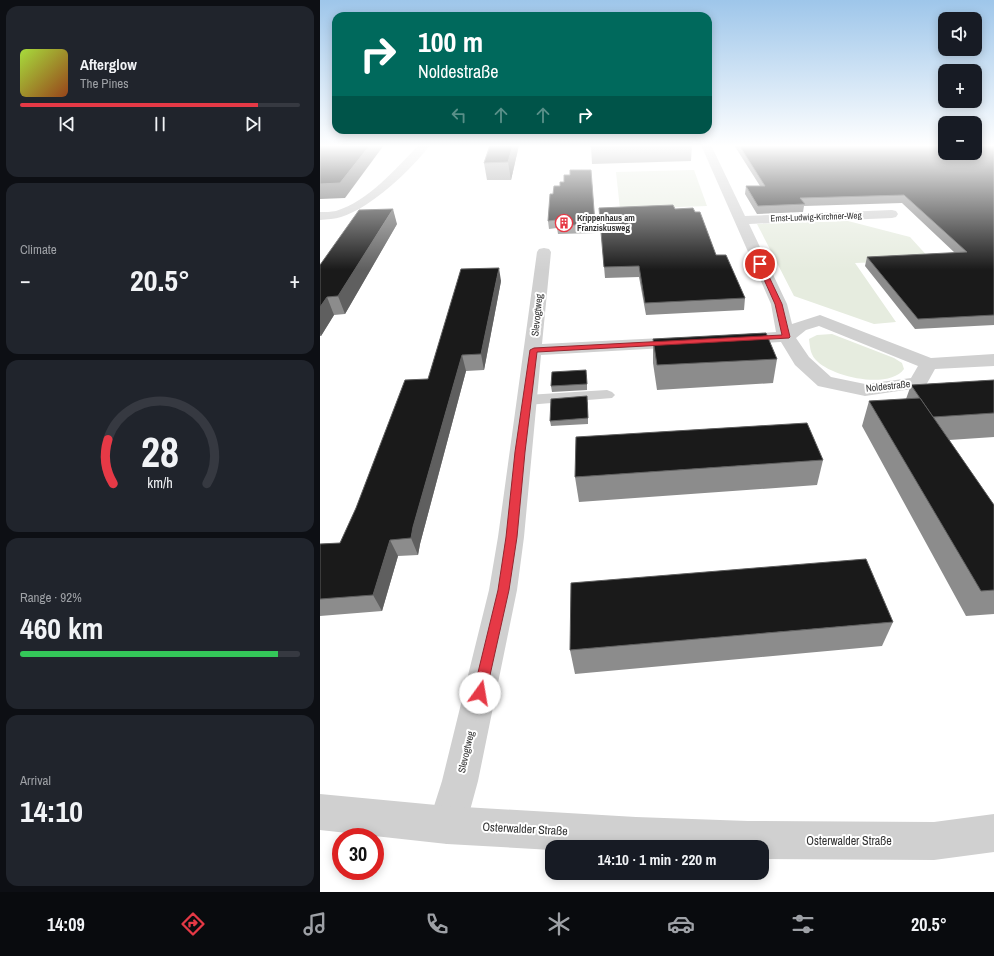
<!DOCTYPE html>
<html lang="en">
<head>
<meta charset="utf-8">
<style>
	body { margin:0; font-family:"Archivo Narrow",sans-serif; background:#20242c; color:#f1f3f6; height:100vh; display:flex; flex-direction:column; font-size:15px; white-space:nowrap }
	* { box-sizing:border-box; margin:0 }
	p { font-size:13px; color:#9ea1a6 }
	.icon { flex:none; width:22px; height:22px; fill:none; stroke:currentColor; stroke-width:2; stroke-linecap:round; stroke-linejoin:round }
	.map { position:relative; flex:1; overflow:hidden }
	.sheet { display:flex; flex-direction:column; gap:6px; padding:6px; background:#0d0f14; width:320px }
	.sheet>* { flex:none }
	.banner { position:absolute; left:12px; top:12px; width:380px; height:122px; border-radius:12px; box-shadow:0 2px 10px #0003; background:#00695c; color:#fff; overflow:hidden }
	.fabs { position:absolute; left:618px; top:12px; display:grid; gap:8px }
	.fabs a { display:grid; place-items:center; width:44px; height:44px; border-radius:8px; background:#171b24; box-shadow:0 2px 10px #0003; font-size:20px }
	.speed { position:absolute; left:12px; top:828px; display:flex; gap:8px; font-size:20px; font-weight:700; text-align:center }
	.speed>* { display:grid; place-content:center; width:52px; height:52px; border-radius:50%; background:#171b24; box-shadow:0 2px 10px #0003; line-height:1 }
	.speed .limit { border:6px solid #d22; background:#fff; color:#111 }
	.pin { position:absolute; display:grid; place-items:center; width:34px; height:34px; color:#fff; margin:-17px; border:2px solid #fff; border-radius:50%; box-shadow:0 1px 4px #0007 }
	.me { position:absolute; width:44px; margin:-22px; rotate:13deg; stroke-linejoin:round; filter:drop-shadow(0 0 3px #0008) }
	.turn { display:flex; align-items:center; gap:14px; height:84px; padding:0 20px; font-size:18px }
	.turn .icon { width:52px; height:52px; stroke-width:2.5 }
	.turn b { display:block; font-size:28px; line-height:34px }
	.lanes { display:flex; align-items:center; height:38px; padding:0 20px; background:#0003; justify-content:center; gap:20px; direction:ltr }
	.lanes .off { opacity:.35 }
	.big { font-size:30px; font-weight:700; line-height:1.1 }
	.sheet .card { flex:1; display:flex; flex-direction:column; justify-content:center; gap:6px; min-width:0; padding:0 14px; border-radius:12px; background:#20242c }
	.sheet .dial { align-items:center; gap:0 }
	.dial svg { height:104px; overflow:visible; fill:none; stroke:#363941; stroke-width:7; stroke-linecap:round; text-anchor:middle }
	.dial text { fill:#f1f3f6; stroke:none }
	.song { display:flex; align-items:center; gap:12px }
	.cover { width:48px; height:48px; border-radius:6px; background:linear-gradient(135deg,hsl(80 70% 55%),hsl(20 70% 35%)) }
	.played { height:4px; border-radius:2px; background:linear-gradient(90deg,#e63946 85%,#363941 85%) }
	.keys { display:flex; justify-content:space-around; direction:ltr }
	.heat { display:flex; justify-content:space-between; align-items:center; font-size:22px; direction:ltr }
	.charge { height:6px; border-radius:3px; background:linear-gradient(90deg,#34c759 92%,#363941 0) }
	.trip { position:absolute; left:225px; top:840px; width:224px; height:40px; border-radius:12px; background:#171b24; box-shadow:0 2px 10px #0003; font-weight:700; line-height:40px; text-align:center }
	.tabs { display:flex; height:64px; justify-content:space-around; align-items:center; background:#090b0e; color:#9ea1a6 }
	.tabs .icon { width:28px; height:28px }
	.tabs .current { color:#e63946 }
	.tabs b { font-size:18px; color:#f1f3f6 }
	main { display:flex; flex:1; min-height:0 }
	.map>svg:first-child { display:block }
	.green { fill:#e6ecdf }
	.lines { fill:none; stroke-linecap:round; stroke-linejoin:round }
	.service { fill:#d0d0d0; fill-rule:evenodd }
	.minor { fill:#d0d0d0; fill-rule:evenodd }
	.tertiary { fill:#d0d0d0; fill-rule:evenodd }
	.wall { fill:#8c8c8c }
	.shaded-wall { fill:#5f5f5f }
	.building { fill:#1a1a1a; stroke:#5f5f5f }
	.route { fill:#e63946; stroke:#96252e }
	.labels { text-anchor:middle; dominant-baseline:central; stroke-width:4; stroke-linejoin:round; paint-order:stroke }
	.far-street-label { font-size:9px; fill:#333; stroke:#fff }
	.far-poi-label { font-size:9px; font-weight:bold; fill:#333; stroke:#fff; text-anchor:start }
	.street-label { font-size:10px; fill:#333; stroke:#fff }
	.near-street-label { font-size:12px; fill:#333; stroke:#fff }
</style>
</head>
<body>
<main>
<section class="sheet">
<div class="card">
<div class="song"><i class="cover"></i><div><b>Afterglow</b><p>The Pines</p></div></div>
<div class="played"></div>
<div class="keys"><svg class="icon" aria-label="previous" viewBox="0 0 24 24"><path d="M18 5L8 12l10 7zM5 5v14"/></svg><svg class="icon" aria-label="pause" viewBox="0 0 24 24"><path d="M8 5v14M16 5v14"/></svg><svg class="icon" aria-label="next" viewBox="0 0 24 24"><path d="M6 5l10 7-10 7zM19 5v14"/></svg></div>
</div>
<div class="card"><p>Climate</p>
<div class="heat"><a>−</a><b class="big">20.5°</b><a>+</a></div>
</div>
<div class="card dial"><svg viewBox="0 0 100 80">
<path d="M14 69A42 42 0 1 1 86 69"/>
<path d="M14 69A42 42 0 0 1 10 35" stroke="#e63946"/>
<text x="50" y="56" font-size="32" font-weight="700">28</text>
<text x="50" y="72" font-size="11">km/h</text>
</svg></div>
<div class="card"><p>Range · 92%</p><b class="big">460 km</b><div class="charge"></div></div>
<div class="card"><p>Arrival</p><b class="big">14:10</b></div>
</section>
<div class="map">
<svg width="674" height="892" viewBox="0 0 674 892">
	<rect width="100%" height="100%" fill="#fff"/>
	<g class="green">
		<polygon points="374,170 387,206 300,209 296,172"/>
		<polygon points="528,221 590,237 611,260 535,263 576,322 554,324 474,296 437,224"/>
		<path d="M512 334 574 358 582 363 584 369C569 390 510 377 495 359 490 353 490 346 489 339L497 335Z"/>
	</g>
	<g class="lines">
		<polygon class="service" points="287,390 292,392 295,395 292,398 207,405 202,403 199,400 202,397 207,395"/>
		<g class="minor">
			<path d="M99 145H110C91 170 51 208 21 217 15 219 7 219 0 220V212C5 212 11 212 16 211 49 201 75 169 99 145Z"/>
			<path d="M381 145H391L425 216 572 210 576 211 578 214 576 217 572 218 429 224 467 304 472 324 500 315 611 358 674 354V366L615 369 605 387 545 396 498 386 475 365 461 342 418 344 412 343 409 339 412 335 456 332 451 304ZM499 326 598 366 591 378 545 384 511 377 489 357 476 338 486 330Z"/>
			<polygon points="224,248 229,249 231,252 222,344 362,337 368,338 371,342 368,346 362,347 221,355 204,537 197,590 158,781 146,825 140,838 127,844 114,838 108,825 122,781 169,590 178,537 217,252 219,249"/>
		</g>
		<polygon class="tertiary" points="0,794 127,806 316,817 428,821 614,822 674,814 674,852 614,860 442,859 442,847 232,847 232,850 127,844 0,830"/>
	</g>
	<g class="wall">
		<polygon points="170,145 199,145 191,180 167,180 164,163"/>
		<polygon points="271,145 372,145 371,161 272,164"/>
		<polygon points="414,145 674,145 674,325 595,329 545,266 547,257 635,253 582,203 484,206 483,212 437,214 425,194 426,186 440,186"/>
		<polygon points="271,170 276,233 238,234 237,228 229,229 228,221 233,194 240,186 250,175"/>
		<polygon points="355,209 396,255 425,298 424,310 326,315 319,277 285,278 280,218"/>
		<polygon points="77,224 25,314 14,315 1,336 0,336 0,265"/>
		<polygon points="181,281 164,370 146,371 100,544 98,555 78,556 62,611 0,616 0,544 20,543 108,379"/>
		<polygon points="333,339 457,359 453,383 337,390 333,363"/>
		<polygon points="267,375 267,390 232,392 231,386"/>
		<polygon points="674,380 674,437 629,440 674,505 674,614 646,616 542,426 549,401 586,399 591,385"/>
		<polygon points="268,402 268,424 231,426 230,421"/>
		<polygon points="503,460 497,485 259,502 255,477"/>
		<polygon points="573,622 562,646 255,674 250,650"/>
	</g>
	<g class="shaded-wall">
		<polygon points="50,145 64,145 25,198 0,199 0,184"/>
		<polygon points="193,145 199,145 191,180 188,162"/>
		<polygon points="73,209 77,224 25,314 18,296"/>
		<polygon points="179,268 181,281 164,370 161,354"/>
		<polygon points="7,297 14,315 1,336 0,333 0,307"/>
		<polygon points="142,355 146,371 100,544 98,555 91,538 93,527"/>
		<polygon points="70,540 78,556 62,611 53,595"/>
	</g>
	<g class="building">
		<polygon points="0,145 50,145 20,183 0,184"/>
		<polygon points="170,145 193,145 188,162 164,163"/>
		<polygon points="271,145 331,145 271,147"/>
		<polygon points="419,145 625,145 625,153 655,153 655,145 674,145 674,315 598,319 547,257 647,252 584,195 480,198 485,204 438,206 426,186 445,186"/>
		<polygon points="250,170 271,170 275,224 237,226 237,220 228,221 230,194 233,194 234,186 240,186 240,182 244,182 244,175 250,175"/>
		<polygon points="353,205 355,209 373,208 375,212 380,212 396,255 406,255 425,298 325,303 319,266 284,267 279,208"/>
		<polygon points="73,209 18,296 7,297 0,307 0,265 39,210"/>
		<polygon points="179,268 161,354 142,355 93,527 91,538 70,540 53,595 0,599 0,544 20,543 36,508 85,380 108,379 141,269"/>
		<polygon points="446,333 457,359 337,365 333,339"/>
		<polygon points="266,370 267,384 231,386 232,372"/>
		<polygon points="674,380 674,413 613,417 591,385"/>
		<polygon points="267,396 268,418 230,421 231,399"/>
		<polygon points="600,398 674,505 674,590 661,591 549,401"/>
		<polygon points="487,423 503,460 255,477 256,437"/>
		<polygon points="546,559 573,622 250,650 251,583"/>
	</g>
	<linearGradient id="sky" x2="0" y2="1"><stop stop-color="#9ec6ea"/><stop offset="0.54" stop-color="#fff"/><stop offset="1" stop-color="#fff" stop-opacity="0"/></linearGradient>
	<rect width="674" height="270" fill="url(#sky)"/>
	<polygon class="route" points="440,262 443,264 462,304 470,337 469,338 217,352 205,452 197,537 189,590 166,693 164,697 160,699 155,697 153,693 178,590 186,537 195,452 210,350 214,348 462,335 455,304 437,264"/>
	<defs>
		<symbol id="building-ring" viewBox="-11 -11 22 22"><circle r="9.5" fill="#fff" stroke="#e63946" stroke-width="1.5"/><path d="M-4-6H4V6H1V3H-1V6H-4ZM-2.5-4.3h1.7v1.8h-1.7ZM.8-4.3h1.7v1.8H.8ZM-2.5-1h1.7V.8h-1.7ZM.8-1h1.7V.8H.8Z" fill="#e63946"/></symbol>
	</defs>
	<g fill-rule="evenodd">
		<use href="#building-ring" x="234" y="213" width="20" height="20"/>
	</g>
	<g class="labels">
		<g class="far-street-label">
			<text transform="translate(496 217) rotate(-2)">Ernst-Ludwig-Kirchner-Weg</text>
		</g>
		<g class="far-poi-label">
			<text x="257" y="218">Krippenhaus am<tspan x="257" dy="10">Franziskusweg</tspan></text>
		</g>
		<g class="street-label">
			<text transform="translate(217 315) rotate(-84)">Slevogtweg</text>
			<text transform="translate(568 386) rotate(-6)">Noldestraße</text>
			<text transform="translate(146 752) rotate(-77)">Slevogtweg</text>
		</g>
		<g class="near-street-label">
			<text transform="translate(205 829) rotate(3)">Osterwalder Straße</text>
			<text x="529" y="841">Osterwalder Straße</text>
		</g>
	</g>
</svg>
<div class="fabs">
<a><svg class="icon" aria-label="sound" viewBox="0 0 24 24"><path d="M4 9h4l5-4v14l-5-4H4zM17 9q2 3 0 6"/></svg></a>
<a>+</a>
<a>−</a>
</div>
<div class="speed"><div class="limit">30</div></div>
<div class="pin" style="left:440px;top:264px;background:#d93025"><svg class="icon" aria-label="arrive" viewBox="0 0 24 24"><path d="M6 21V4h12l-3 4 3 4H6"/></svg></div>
<svg class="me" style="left:160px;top:693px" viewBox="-20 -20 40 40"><circle r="19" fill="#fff"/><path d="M0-13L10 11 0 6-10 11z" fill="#e63946"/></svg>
<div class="trip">14:10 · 1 min · 220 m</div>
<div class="banner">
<div class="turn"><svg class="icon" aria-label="right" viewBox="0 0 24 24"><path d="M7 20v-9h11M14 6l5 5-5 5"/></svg><div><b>100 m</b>Noldestraße</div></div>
<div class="lanes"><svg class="icon off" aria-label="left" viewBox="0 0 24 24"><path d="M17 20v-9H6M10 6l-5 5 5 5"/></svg><svg class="icon off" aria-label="ahead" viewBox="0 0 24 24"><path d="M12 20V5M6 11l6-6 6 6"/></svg><svg class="icon off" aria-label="ahead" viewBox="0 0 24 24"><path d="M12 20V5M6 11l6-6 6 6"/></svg><svg class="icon" aria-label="right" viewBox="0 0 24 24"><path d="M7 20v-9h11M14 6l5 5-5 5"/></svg></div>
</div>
</div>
</main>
<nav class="tabs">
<b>14:09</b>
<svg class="icon current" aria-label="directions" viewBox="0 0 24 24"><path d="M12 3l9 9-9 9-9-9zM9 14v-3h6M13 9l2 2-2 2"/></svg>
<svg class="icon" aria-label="music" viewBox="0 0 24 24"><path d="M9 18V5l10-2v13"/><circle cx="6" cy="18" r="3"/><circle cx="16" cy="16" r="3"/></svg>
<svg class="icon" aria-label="phone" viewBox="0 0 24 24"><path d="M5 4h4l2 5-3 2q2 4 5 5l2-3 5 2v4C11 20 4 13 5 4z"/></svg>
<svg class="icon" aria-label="climate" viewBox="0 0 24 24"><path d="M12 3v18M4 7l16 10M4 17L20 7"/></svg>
<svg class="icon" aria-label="car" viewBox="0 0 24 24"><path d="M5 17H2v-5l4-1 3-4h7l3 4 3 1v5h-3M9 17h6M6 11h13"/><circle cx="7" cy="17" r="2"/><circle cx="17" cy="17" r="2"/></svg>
<svg class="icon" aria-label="filters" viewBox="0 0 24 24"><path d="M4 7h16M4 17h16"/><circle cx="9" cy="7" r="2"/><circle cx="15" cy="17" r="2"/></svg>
<b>20.5°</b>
</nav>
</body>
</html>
